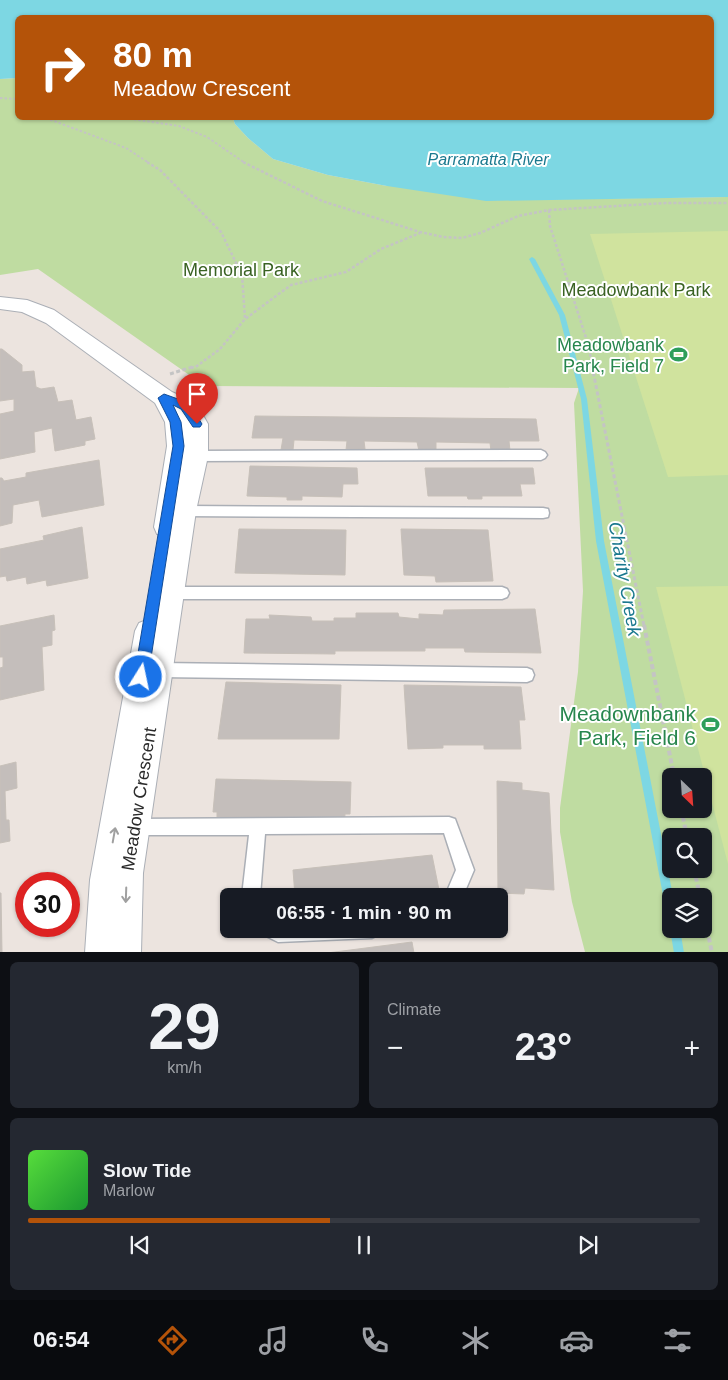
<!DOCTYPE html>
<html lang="en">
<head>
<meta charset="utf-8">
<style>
	body { margin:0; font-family:Helvetica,sans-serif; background:#242831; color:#f1f3f6; height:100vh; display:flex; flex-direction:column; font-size:19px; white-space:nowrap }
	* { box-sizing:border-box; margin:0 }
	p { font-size:16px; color:#9ea1a6 }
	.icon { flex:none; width:28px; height:28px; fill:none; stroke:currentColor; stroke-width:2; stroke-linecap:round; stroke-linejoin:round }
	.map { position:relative; height:952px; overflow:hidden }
	.details { display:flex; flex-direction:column; gap:10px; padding:10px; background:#0d0f14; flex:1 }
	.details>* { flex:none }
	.top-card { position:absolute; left:15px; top:15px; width:699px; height:105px; border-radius:8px; box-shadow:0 1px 4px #0004; background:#b45309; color:#fff; overflow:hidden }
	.needle { width:32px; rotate:155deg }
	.buttons { position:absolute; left:662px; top:768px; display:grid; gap:10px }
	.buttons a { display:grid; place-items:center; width:50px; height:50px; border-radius:8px; background:#171b24; box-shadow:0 1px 4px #0004; font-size:25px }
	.speed { position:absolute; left:15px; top:872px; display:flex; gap:10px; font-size:25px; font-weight:700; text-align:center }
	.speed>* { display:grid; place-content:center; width:65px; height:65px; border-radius:50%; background:#171b24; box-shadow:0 1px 4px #0004; line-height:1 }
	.speed .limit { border:8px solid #d22; background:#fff; color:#111 }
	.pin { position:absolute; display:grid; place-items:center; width:42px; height:42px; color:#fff; margin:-51px -21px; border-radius:50% 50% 50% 0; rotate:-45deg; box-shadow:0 0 5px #0007 }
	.pin .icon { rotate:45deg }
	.me { position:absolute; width:55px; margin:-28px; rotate:10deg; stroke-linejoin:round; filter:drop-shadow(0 0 4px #0008) }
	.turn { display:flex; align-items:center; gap:18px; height:105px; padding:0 15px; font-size:22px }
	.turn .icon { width:65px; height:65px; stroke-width:2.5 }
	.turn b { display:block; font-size:35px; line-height:42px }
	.big { font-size:38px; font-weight:800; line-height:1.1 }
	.details .tile { flex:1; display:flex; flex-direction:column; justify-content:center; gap:8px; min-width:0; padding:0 18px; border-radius:8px; background:#242831 }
	.details .dial { align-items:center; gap:0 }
	.dial b { font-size:65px; line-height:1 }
	.song { display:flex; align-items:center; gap:15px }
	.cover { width:60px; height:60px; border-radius:8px; background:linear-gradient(135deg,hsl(110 70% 55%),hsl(130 70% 35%)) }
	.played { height:5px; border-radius:2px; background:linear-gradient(90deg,#b45309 45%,#363941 45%) }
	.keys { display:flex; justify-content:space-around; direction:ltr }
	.heat { display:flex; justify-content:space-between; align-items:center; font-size:28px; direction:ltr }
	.details .tiles { flex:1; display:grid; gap:10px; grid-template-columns:1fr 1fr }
	.tile:last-child { grid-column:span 2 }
	.trip { position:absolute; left:220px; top:888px; width:288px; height:50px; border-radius:8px; background:#171b24; box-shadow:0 1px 4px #0004; font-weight:800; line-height:50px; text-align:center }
	.tab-bar { display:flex; height:80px; justify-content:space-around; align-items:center; background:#090b0e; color:#9ea1a6 }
	.tab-bar .icon { width:35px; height:35px }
	.tab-bar .on { color:#b45309 }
	.tab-bar b { font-size:22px; color:#f1f3f6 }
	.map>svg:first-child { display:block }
	.green { fill:#bfdca1; fill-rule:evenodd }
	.pitch { fill:#d0e39e }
	.water { fill:#7dd7e3 }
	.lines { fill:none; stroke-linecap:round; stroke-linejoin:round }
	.stream { fill:#7dd7e3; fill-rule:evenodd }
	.building { fill:#c4bebb; stroke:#c7c0b9 }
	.lane-casing { stroke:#abafb6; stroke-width:3 }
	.street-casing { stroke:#abafb6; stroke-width:2 }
	.path-far3 { stroke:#c4c4c4; stroke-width:2; stroke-dasharray:2.5 2; stroke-linecap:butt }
	.path-far2 { stroke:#c4c4c4; stroke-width:2.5; stroke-dasharray:3 2; stroke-linecap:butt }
	.path-far1 { stroke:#c4c4c4; stroke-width:3; stroke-dasharray:4 2.5; stroke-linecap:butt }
	.path { stroke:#c4c4c4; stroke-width:4; stroke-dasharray:5 3; stroke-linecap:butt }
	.lane { fill:#fff; fill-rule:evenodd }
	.street { fill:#fff; fill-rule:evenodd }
	.oneway { stroke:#a0a0a0 }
	.route { fill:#1a73e8; stroke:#114b97 }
	.labels { text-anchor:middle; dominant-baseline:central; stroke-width:4; stroke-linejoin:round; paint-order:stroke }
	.far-water-label { font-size:16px; font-style:italic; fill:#1b798f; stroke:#fff }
	.park-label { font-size:18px; fill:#396222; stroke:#fff }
	.leisure-label { font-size:18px; fill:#27864d; stroke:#fff; text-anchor:end }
	.street-label { font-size:18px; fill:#2b2b2b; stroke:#fff }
	.water-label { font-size:19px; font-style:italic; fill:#1b798f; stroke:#fff }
	.near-leisure-label { font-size:21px; fill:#27864d; stroke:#fff; text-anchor:end }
</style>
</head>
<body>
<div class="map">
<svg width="728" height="953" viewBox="0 0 728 953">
	<rect width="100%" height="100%" fill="#ece4df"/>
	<path class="green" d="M17 78 18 118H233L235 124 248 138 273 159 328 175 387 186 392 118H711L728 196 485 200 728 197V952H585L572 902 560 832V808L578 672 583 591 574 403 579 388 205 386 38 269 0 275V79ZM671 776H704V809H671ZM671 836H704V869H671ZM671 896H704V929H671Z"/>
	<g class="pitch">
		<polygon points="728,231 728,475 668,477 590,234"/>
		<polygon points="728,586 728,864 656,587"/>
	</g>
	<polygon class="water" points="0,0 728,0 728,197 486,201 387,186 328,175 273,159 248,138 235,124 233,118 711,118 711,18 18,18 17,78 0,79"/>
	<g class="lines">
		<g class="stream">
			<polygon points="532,257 535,259 565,315 587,399 604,541 673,896 671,896 671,916 667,915 666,911 596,541 581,399 559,315 529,259"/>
			<polygon points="671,925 671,929 680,929 684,953 674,953 670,929"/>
		</g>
	</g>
	<g class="building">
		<polygon points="0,349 2,349 22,365 22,372 34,371 36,387 41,389 54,387 58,402 72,400 76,420 91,417 95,439 85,441 85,445 55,451 52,428 34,432 35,452 0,459 0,414 14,411 14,399 0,401"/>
		<polygon points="255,416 536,419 539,441 509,441 510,451 491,451 490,443 436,442 436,451 419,451 417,442 364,441 365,449 346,450 347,441 294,440 293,450 281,450 283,438 252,438"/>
		<polygon points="99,460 104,505 42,517 39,500 13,505 12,523 0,526 0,478 2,478 4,481 26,477 26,473"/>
		<polygon points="250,466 357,468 358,484 343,484 342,497 302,496 302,500 287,500 287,497 247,496"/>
		<polygon points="425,468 533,468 535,484 520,484 522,496 482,496 482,499 468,499 467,496 428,496"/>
		<polygon points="82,527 88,578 47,586 46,580 27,584 26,577 7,581 6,576 0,577 0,549 44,540 43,536"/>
		<polygon points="239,529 346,530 345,575 235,573"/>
		<polygon points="401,529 488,530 493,581 436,582 435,576 404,575"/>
		<polygon points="535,609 541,653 465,652 464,648 425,648 425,651 335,651 335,654 244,653 246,619 270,619 269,615 311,617 312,621 334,621 334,618 356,618 356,613 398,613 399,617 419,619 419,614 443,615 444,610"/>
		<polygon points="54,615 55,630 52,631 52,645 42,647 44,690 0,700 0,668 3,667 3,657 0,657 0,626"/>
		<polygon points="226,682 341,685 339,739 218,739"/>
		<polygon points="404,685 521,687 525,720 519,720 521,749 484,749 484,745 443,745 443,748 408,749"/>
		<polygon points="16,762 17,788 5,791 6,820 9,820 10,841 0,843 0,766"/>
		<polygon points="216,779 351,782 350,814 345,814 344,830 217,828 217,812 213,812"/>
		<polygon points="497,781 522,783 522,790 549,793 554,890 525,888 524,894 498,893"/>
		<polygon points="432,855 439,890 432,891 433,896 295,896 293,870"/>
		<polygon points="0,893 1,893 2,953 0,953"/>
		<polygon points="412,942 414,953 327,953"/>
	</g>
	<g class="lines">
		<defs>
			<g id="lane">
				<polygon points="541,450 545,452 547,455 545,458 541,460 196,461 192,459 190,456 192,453 196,451"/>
				<polygon points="184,506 543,508 548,509 549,513 548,517 543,518 184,516 179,515 178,511 179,507"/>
				<polygon points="171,587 502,587 507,589 509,593 507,597 502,599 171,599 166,597 164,593 166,589"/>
				<polygon points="159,663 527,668 532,670 534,675 532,680 527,682 159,677 154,675 152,670 154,665"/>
				<polygon points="449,817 455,819 474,870 463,896 445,896 456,870 444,833 265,834 260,896 242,896 249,835 134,835 128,833 126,827 128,821 134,819"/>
				<polygon points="261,929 381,929 378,935 372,938 278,942 264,935"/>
			</g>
			<polygon id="street" points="0,297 27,300 54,310 172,392 196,403 208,424 208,456 196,511 143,873 141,953 85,953 90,880 135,631 139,623 149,619 153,621 167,536 157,534 154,527 167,446 165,422 155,403 46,323 22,312 0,309"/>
		</defs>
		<use href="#lane" class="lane-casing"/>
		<use href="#street" class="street-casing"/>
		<g class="path-far3">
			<polyline points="0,98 18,99"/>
			<polyline points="46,118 126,148 149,163"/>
			<polyline points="125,118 179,126 207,137 245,163"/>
		</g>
		<g class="path-far2">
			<polyline points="147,162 160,170 221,232 242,275 245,318"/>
			<polyline points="243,162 322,201 420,232 443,237 462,238 480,233 518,216 549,210 666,203 728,203"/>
			<polyline points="549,210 550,226 588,344 593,368"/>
			<polyline points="191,368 197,366 220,349 245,319 291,285 346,272 381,249 420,233"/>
		</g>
		<g class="path-far1">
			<polyline points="592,366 644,626"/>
			<polyline points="170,374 195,366"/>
		</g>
		<g class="path">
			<polyline points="644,625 674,776"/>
			<polyline points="681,809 687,836"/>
			<polyline points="694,869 700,896"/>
			<polyline points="704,914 712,953"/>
		</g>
		<use href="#lane" class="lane"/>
		<use href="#street" class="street"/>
	</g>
	<defs><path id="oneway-shaft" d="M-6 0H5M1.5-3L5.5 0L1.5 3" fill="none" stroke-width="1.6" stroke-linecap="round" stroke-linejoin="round" transform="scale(1.25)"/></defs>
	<g class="oneway">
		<use href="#oneway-shaft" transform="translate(114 835) rotate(-80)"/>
		<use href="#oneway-shaft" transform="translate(126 895) rotate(92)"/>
	</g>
	<polygon class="route" points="164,394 189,403 202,424 200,427 193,427 181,409 173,405 181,422 184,446 148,677 146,682 141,683 136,682 134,677 173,446 170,422 158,398"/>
	<defs>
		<symbol id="stadium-bare" viewBox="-9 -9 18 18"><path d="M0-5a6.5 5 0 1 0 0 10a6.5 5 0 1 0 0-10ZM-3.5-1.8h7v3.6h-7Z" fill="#2e9e5b" stroke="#fff" stroke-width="2.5" paint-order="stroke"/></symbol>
	</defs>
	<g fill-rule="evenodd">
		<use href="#stadium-bare" x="666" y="342" width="25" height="25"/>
		<use href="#stadium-bare" x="698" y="712" width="25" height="25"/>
	</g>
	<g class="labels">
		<g class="far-water-label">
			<text x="488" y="159">Parramatta River</text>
		</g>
		<g class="park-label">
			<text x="241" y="270">Memorial Park</text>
			<text x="636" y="290">Meadowbank Park</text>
		</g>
		<g class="leisure-label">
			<text x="664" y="345">Meadowbank<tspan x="664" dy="21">Park, Field 7</tspan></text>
		</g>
		<g class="street-label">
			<text transform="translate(139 799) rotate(-81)">Meadow Crescent</text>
		</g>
		<g class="water-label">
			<text transform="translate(625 579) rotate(80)">Charity Creek</text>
		</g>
		<g class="near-leisure-label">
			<text x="696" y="713">Meadownbank<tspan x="696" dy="24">Park, Field 6</tspan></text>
		</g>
	</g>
</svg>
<div class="buttons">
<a><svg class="needle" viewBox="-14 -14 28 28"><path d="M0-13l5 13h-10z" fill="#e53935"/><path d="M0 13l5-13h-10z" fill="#9ea1a6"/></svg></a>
<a><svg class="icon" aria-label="search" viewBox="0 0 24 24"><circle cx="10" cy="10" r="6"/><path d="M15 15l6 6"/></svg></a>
<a><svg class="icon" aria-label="layers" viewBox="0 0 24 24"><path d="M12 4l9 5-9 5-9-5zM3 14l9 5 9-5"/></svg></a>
</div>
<div class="speed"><div class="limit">30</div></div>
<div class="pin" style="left:197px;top:424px;background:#d93025"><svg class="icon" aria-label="arrive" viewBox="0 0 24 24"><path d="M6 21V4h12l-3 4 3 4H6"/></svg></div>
<svg class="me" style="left:141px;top:677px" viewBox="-20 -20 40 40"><circle r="17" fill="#1a73e8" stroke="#fff" stroke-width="3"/><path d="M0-11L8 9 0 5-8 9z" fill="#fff"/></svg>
<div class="trip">06:55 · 1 min · 90 m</div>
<div class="top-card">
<div class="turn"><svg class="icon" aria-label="right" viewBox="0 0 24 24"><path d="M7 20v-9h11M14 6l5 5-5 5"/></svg><div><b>80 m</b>Meadow Crescent</div></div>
</div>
</div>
<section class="details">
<div class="tiles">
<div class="tile dial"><b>29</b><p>km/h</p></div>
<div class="tile"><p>Climate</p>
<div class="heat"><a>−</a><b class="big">23°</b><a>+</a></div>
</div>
<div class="tile">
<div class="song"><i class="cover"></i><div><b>Slow Tide</b><p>Marlow</p></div></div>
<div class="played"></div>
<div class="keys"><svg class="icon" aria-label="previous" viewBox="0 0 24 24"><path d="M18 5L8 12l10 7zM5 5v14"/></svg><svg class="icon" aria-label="pause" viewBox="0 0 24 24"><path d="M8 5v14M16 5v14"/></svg><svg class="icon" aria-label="next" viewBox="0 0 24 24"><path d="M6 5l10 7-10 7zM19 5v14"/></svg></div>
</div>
</div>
</section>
<nav class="tab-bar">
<b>06:54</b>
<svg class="icon on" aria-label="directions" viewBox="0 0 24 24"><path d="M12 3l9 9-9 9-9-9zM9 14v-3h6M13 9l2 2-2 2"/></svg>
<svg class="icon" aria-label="music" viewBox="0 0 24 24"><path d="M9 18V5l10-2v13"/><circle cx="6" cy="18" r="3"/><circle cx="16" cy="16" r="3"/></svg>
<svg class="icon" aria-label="phone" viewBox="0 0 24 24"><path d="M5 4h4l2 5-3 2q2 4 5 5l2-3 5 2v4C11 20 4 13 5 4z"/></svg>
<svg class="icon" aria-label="climate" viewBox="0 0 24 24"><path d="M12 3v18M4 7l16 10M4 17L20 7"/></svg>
<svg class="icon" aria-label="car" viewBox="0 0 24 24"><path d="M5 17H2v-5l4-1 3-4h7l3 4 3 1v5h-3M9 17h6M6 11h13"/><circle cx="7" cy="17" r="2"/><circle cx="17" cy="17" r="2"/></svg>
<svg class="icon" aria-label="filters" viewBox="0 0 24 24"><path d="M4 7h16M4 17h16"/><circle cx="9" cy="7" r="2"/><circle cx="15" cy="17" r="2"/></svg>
</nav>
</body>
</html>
